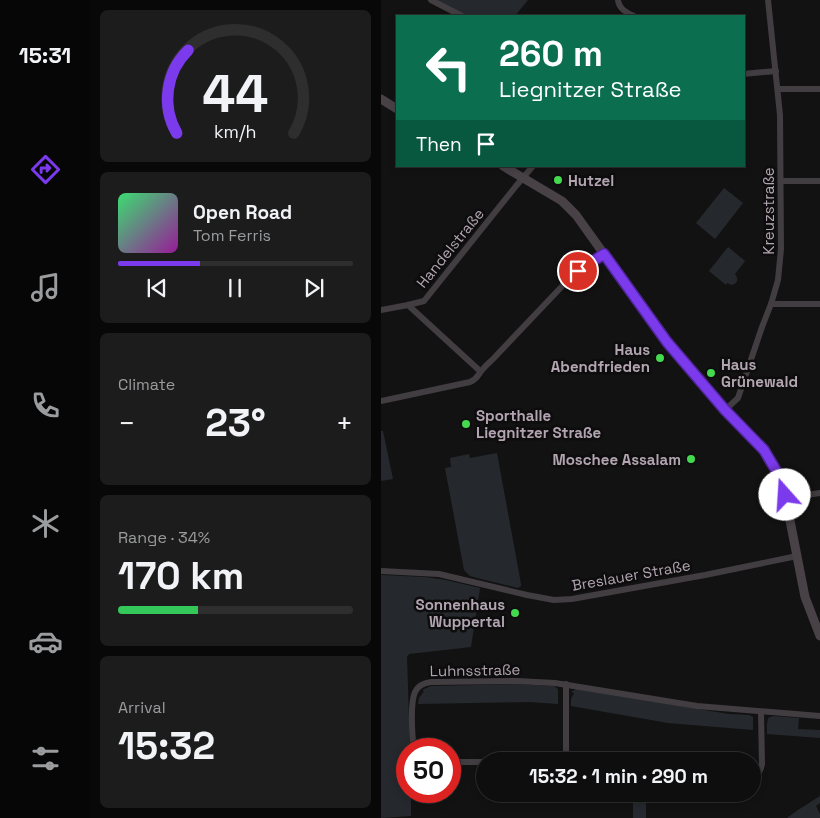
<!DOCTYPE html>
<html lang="en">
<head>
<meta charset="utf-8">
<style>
	body { margin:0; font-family:"Space Grotesk",sans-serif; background:#1c1c1c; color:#f1f3f6; height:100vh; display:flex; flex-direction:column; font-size:19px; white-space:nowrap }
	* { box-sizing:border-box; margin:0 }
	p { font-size:16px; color:#9b9c9e }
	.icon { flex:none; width:28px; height:28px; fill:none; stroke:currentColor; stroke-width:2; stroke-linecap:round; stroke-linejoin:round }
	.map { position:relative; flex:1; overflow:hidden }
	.side { display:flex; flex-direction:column; gap:10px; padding:10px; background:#080808; width:291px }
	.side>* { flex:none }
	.guide { position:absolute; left:15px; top:15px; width:349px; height:152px; border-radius:0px; box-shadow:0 2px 8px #0003,0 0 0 1px #2e2e2e; background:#0b6e4f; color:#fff; overflow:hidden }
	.speed { position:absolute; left:15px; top:738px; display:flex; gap:10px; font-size:25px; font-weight:700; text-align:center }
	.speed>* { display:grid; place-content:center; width:65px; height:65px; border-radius:50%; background:#0e0e0e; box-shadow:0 2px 8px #0003,0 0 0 1px #2e2e2e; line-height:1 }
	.speed .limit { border:8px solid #d22; background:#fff; color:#111 }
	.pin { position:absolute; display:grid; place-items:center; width:42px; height:42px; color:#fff; margin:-21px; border:2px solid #fff; border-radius:50%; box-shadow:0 1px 5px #0007 }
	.me { position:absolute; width:55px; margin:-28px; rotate:341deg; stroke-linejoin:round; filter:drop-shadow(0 0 4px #0008) }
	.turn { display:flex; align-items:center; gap:18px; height:105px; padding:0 20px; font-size:22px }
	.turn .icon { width:65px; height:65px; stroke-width:2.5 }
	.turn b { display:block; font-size:35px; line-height:42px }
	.then { display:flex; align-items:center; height:48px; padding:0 20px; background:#0003; gap:10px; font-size:19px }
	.big { font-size:38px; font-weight:700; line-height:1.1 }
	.side .widget { flex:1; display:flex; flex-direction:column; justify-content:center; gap:8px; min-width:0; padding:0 18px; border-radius:8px; background:#1c1c1c }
	.side .dial { align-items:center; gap:0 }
	.dial svg { height:130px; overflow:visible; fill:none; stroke:#2e2e2e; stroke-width:7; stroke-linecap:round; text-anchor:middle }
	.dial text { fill:#f1f3f6; stroke:none }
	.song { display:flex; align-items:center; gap:15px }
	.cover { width:60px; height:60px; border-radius:8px; background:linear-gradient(135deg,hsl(140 70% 55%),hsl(300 70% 35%)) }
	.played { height:5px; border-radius:2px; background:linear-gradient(90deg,#7c3aed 35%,#2e2e2e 35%) }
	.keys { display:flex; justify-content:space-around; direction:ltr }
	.heat { display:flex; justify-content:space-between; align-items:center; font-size:28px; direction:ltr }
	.charge { height:8px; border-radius:4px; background:linear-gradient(90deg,#34c759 34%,#2e2e2e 0) }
	.trip { position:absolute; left:95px; top:752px; width:285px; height:50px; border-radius:25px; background:#0e0e0e; box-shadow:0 2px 8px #0003,0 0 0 1px #2e2e2e; font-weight:700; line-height:50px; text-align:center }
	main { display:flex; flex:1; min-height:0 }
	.dock { display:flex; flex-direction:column; width:90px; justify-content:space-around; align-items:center; background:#060606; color:#9b9c9e }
	.dock .icon { width:35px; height:35px }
	.dock .active { color:#7c3aed }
	.dock b { font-size:22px; color:#f1f3f6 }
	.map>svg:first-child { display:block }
	.green { fill:#25292d }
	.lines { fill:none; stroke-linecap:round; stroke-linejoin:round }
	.minor { stroke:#423d41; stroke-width:6 }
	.secondary { stroke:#484247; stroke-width:9 }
	.route-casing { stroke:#51269a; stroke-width:12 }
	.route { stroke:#7c3aed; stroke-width:9 }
	.poi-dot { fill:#44d94e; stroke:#0e0d0e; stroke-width:2 }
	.labels { text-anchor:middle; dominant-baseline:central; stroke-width:5; stroke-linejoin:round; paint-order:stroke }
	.poi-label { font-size:15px; font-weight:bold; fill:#b2a5b1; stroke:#0e0d0e; text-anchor:start }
	.street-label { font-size:15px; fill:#b2a5b1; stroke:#0e0d0e }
</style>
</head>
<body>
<main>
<nav class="dock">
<b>15:31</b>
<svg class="icon active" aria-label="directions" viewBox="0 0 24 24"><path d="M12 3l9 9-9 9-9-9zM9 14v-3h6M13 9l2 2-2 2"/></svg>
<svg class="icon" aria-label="music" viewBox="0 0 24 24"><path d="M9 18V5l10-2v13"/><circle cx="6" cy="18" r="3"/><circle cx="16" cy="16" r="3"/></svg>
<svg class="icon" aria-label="phone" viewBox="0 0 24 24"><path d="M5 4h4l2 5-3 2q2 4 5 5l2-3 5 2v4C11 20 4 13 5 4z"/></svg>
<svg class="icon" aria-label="climate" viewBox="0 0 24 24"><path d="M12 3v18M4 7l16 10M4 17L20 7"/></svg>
<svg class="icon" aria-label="car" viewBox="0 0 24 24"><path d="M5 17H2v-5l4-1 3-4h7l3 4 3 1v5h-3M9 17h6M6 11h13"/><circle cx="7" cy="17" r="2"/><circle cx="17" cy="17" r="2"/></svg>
<svg class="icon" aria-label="filters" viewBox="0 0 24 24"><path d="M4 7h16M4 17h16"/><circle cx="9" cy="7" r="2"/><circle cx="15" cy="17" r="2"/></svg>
</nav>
<section class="side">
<div class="widget dial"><svg viewBox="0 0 100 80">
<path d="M14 69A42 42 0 1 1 86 69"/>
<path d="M14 69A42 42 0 0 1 21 18" stroke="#7c3aed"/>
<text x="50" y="56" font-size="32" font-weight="700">44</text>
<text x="50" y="72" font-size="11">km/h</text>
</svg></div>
<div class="widget">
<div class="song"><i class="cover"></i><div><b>Open Road</b><p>Tom Ferris</p></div></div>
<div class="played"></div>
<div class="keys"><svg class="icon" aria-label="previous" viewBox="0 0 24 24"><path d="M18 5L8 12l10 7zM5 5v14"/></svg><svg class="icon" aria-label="pause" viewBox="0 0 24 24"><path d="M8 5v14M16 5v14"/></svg><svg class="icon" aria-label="next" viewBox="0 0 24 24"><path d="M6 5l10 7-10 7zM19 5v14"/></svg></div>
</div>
<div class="widget"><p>Climate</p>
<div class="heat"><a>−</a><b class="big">23°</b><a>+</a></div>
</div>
<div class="widget"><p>Range · 34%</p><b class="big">170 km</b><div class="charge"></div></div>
<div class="widget"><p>Arrival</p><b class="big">15:32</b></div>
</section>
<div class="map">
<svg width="439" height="818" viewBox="0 0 439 818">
	<rect width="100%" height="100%" fill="#131213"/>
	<g class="green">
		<polygon points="53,0 147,0 134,16 83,16"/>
		<polygon points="343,188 362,203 334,239 315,223"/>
		<path d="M347 247 364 261 354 274C357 278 358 283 351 285L346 283 345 285 328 271Z"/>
		<polygon points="0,431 2,431 12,479 0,481"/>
		<polygon points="116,453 140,584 140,586 137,588 96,578 89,576 83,570 64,468 70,467 69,458 88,454 89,458"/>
		<polygon points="0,575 44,577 65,580 99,588 90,647 28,654 26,657 29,749 26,749 26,791 30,791 30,816 0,818"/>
		<polygon points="135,684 173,686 177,689 177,704 148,702 37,704 38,698 43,691 41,690 50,686"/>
		<polygon points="195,689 348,714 368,715 372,717 372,730 287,723 190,706 190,699 193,693 190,692"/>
		<polygon points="392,716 418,718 417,729 439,730 439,738 386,734 386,724 387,718"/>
		<rect x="252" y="794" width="13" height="24"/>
		<polygon points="439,796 439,803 435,806 439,814 439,818 406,818 417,810"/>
	</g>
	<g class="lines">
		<g class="minor">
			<polyline points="50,0 81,16"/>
			<path d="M237 0C238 9 246 13 253 16"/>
			<polyline points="362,74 395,71"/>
			<polyline points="397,89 439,89"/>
			<polyline points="400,181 439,181"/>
			<polyline points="390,304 439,304"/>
			<polyline points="27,305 99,371"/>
			<polyline points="0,310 27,305 43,301 135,186 152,166"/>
			<path d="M0 401 89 382C98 378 96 375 102 369 105 365 109 362 112 359L187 280 197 271 223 254"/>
			<polyline points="344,410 357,398 381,327 390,304 397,280 400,249 399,115 387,0"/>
			<polyline points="404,495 420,496 439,493"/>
			<polyline points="0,571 58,574 146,595 173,600 191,599 324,575 416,556"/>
			<polyline points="185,684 185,760"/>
			<path d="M33 749C31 736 29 703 34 692 37 685 43 683 50 682L136 681 174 683 316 706 439 716"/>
			<polyline points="132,761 185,760 186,761"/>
			<polyline points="69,762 104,762"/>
			<path d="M371 776C378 775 380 770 381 764L380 712"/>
		</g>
		<g class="secondary">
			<polyline points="0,99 16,109"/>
			<polyline points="122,166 181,201 195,215 286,342 344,410 383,450 396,472 404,495 424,597 439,636"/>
		</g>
	</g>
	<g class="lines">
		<defs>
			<polyline id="route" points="197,271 223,254 286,342 344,410 383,450 396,472 404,495"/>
		</defs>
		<use href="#route" class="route-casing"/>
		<use href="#route" class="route"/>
	</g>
	<g class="poi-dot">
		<circle cx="177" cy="180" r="5"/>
		<circle cx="279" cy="358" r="5"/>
		<circle cx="330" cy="373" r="5"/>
		<circle cx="85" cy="424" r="5"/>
		<circle cx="310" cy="459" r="5"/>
		<circle cx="134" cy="613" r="5"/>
	</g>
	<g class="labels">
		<g class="poi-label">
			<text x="187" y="180">Hutzel</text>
			<text x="269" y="349" text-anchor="end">Haus<tspan x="269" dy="17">Abendfrieden</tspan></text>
			<text x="340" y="364">Haus<tspan x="340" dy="17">Grünewald</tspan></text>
			<text x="95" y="415">Sporthalle<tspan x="95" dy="17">Liegnitzer Straße</tspan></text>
			<text x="300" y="459" text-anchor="end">Moschee Assalam</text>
			<text x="124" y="604" text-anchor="end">Sonnenhaus<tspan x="124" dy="17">Wuppertal</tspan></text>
		</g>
		<g class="street-label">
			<text transform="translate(387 211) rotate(-90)">Kreuzstraße</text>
			<text transform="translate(69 248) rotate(-51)">Handelstraße</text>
			<text transform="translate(250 575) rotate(-10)">Breslauer Straße</text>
			<text transform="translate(94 670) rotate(-1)">Luhnsstraße</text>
		</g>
	</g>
</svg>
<div class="speed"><div class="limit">50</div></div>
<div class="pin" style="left:197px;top:271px;background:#d93025"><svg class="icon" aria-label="arrive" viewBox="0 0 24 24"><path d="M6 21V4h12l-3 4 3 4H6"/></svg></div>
<svg class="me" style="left:404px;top:495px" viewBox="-20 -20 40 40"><circle r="19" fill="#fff"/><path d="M0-13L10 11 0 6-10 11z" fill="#7c3aed"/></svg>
<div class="trip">15:32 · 1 min · 290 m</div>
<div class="guide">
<div class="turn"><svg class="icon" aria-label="left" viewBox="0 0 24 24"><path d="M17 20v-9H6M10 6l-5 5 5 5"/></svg><div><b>260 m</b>Liegnitzer Straße</div></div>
<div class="then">Then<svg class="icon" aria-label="arrive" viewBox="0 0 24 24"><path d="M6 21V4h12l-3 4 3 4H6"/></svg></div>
</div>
</div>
</main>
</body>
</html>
